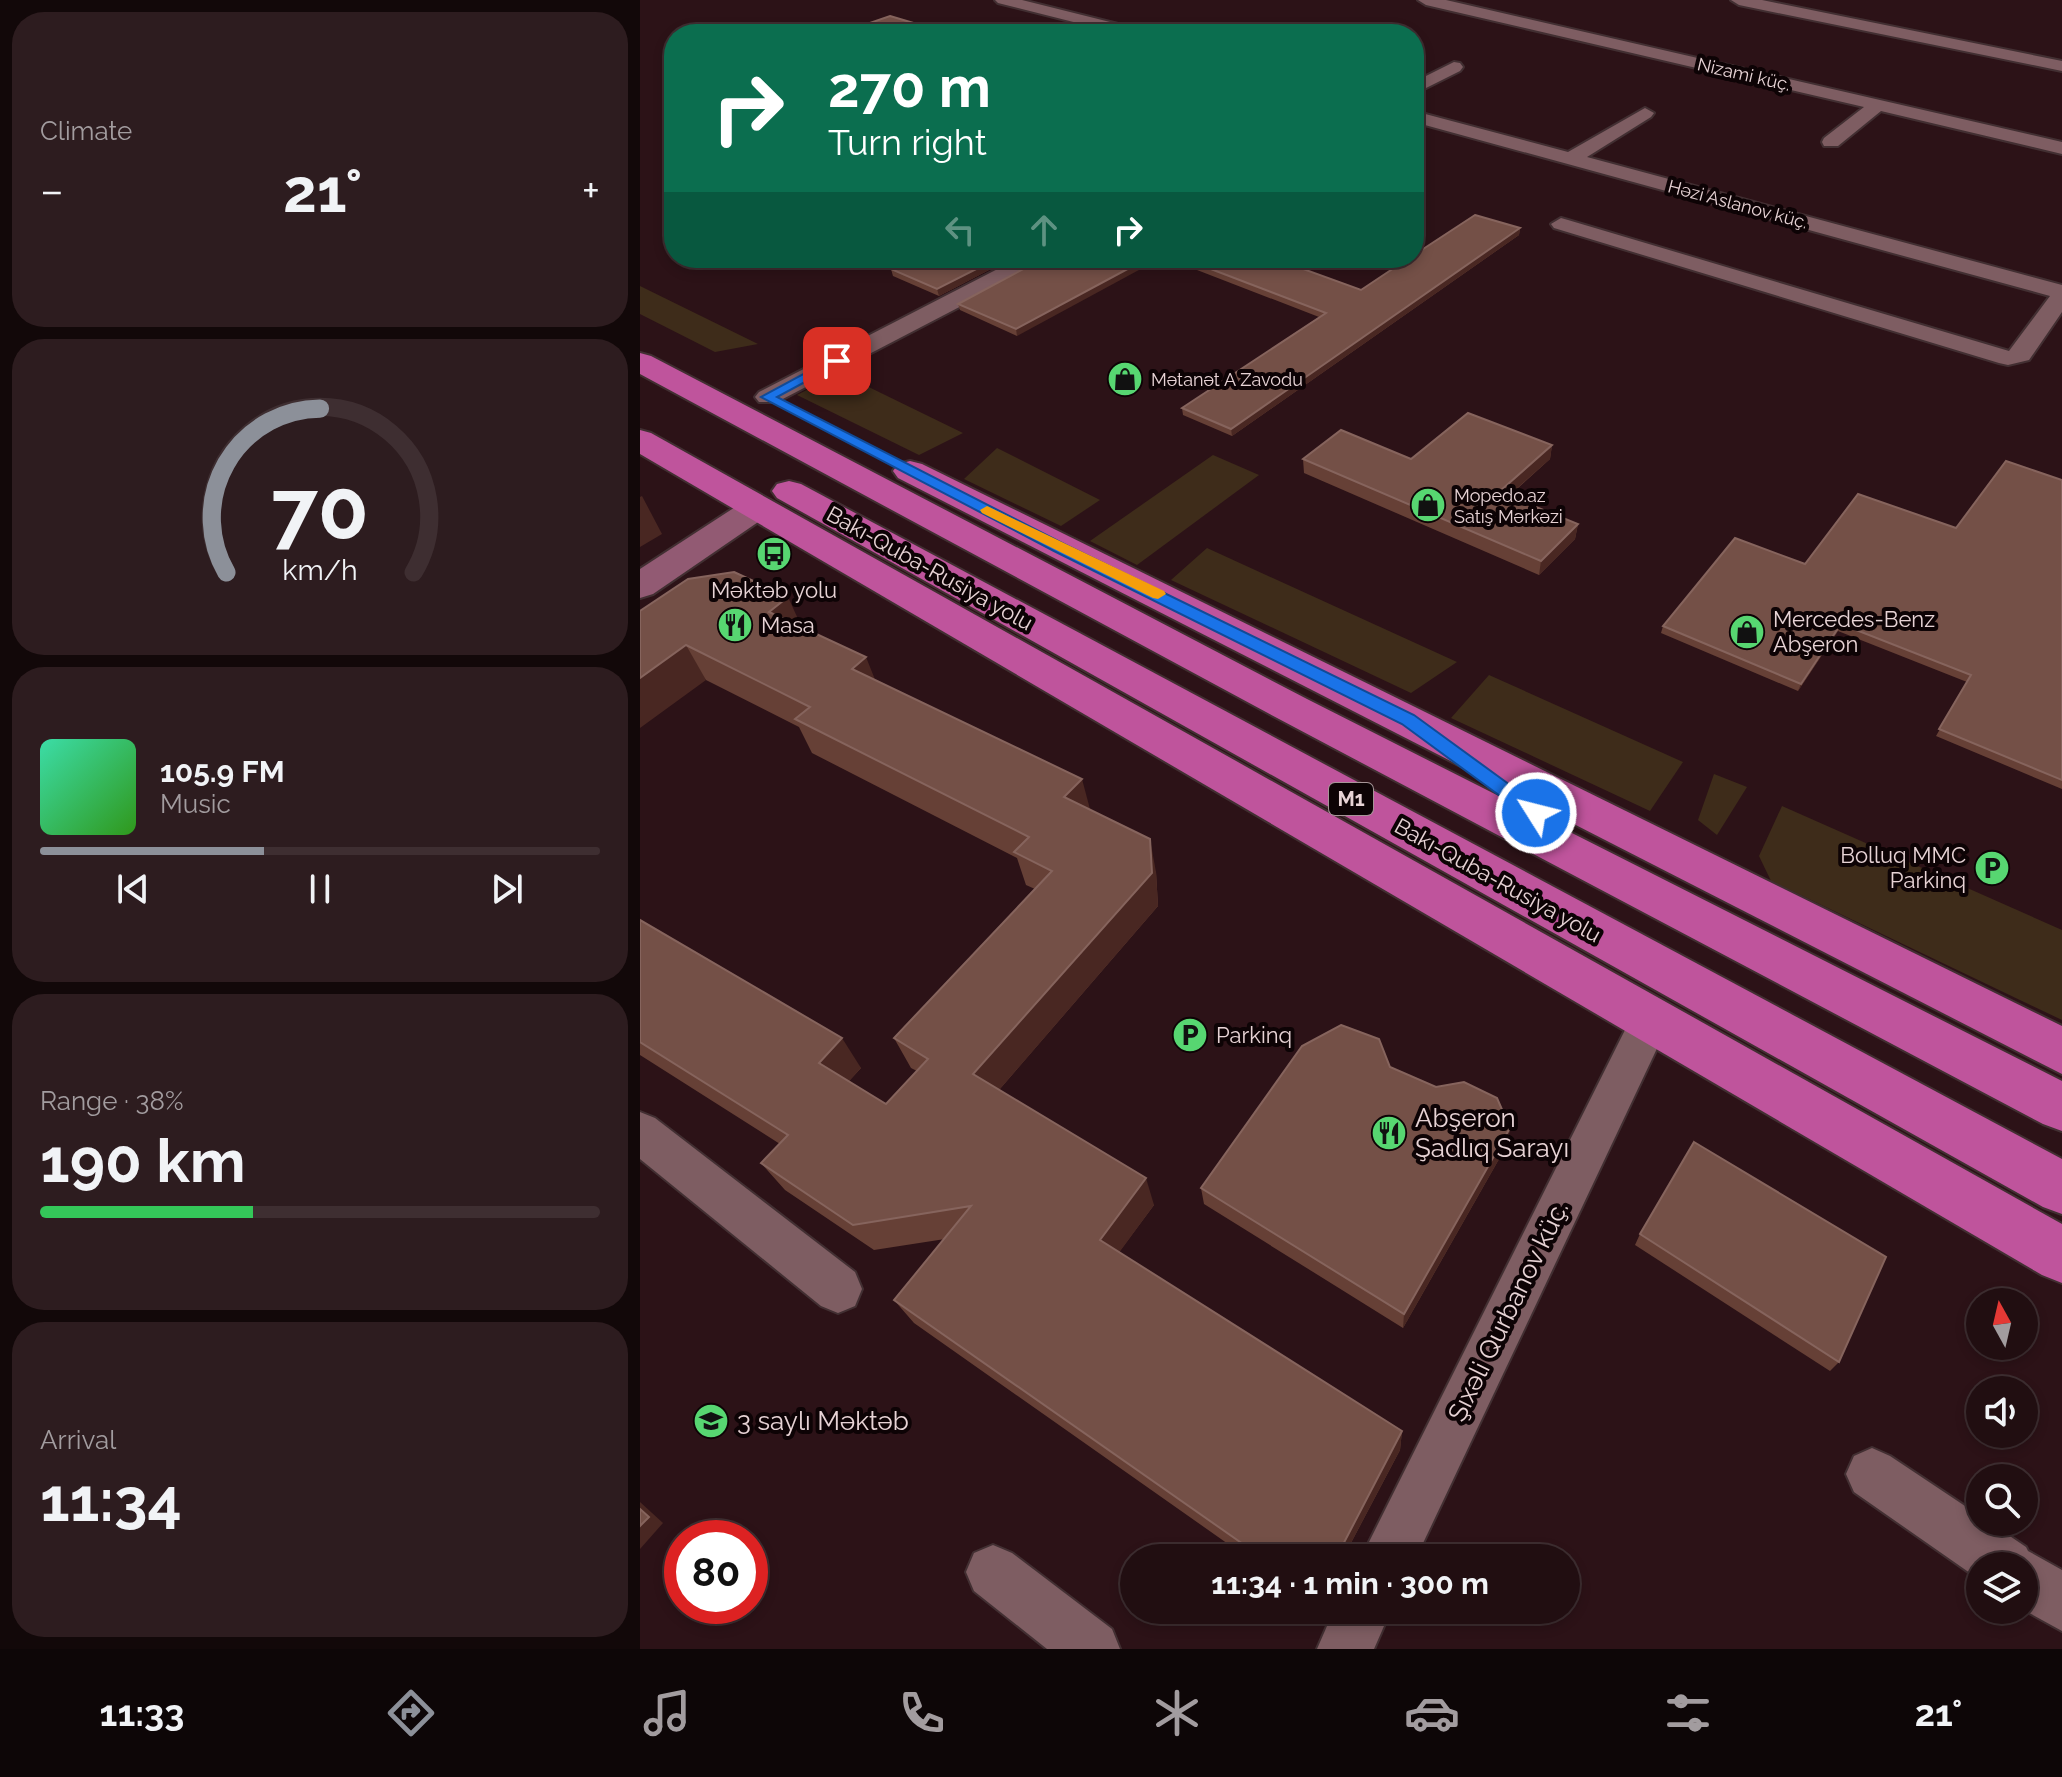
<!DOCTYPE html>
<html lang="en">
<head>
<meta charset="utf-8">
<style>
	body { margin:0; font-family:Raleway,sans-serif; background:#2d1c1f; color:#f1f3f6; height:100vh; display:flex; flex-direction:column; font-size:30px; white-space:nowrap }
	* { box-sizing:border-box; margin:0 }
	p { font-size:26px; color:#a29c9f }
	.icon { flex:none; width:44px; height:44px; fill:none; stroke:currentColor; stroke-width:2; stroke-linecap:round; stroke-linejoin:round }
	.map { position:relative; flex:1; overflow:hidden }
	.panel { display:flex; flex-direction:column; gap:12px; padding:12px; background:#120809; width:640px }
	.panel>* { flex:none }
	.top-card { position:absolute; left:24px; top:24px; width:760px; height:244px; border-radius:32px; box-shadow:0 4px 12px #0003,0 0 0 2px #3e2e31; background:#0b6e4f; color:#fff; overflow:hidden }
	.needle { width:52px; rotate:352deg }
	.controls { position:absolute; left:1326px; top:1288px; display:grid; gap:16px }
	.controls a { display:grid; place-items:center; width:72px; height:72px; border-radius:50%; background:#210e11; box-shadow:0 4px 12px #0003,0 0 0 2px #3e2e31; font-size:40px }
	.speed { position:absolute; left:24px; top:1520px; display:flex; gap:16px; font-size:40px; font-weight:700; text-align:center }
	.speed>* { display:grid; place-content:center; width:104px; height:104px; border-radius:50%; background:#210e11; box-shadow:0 4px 12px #0003,0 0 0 2px #3e2e31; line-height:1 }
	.speed .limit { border:12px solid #d22; background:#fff; color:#111 }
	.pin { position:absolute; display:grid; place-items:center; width:68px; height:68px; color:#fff; margin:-34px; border-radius:16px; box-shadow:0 4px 12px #0006 }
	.me { position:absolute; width:88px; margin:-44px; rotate:306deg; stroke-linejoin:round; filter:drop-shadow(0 0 6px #0008) }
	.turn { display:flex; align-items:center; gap:28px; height:168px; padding:0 32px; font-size:36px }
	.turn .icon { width:104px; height:104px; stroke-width:2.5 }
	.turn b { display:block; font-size:56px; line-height:68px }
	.lanes { display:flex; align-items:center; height:76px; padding:0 32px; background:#0003; justify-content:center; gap:40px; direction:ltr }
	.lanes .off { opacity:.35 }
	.big { font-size:60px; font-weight:700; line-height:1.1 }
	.panel .card { flex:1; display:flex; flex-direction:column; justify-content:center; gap:12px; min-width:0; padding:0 28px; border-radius:32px; background:#2d1c1f }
	.panel .dial { align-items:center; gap:0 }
	.dial svg { height:208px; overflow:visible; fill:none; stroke:#3e2e31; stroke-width:7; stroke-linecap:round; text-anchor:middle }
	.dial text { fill:#f1f3f6; stroke:none }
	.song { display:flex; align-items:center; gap:24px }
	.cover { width:96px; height:96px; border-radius:12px; background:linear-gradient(135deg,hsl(160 70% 55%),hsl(110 70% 35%)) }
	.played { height:8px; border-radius:4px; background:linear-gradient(90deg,#8c9099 40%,#3e2e31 40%) }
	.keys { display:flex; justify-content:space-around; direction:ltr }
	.heat { display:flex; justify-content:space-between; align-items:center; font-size:44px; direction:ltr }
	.charge { height:12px; border-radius:6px; background:linear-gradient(90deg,#34c759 38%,#3e2e31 0) }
	.trip { position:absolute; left:480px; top:1544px; width:460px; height:80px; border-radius:40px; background:#210e11; box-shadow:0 4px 12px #0003,0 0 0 2px #3e2e31; font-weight:700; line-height:80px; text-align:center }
	.tabs { display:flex; height:128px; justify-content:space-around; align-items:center; background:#0d0607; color:#a29c9f }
	.tabs .icon { width:56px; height:56px }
	.tabs .current { color:#8c9099 }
	.tabs b { font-size:36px; color:#f1f3f6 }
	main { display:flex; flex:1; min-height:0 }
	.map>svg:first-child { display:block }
	.green { fill:#3e2c1a }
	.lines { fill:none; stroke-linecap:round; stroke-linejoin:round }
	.street-casing { stroke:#422f32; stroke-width:4 }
	.secondary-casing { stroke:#422f32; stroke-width:4 }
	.highway-casing { stroke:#422f32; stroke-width:4 }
	.street { fill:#7e5d62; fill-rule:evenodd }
	.secondary { fill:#925a73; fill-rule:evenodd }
	.highway { fill:#bf549c; fill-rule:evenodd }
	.wall { fill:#664036 }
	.shaded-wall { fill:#492722 }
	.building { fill:#745047; stroke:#86645d; stroke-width:2 }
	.route { fill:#1a73e8; stroke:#114b97; stroke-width:2 }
	.slow { fill:#f59e0b }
	.labels { text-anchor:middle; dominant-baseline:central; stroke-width:8; stroke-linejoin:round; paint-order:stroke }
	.far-street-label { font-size:18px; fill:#e7d3d5; stroke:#0d0305 }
	.far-poi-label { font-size:18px; fill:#e7d3d5; stroke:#0d0305; text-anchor:start }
	.shield { fill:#0d0305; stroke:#a69597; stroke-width:2 }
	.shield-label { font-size:20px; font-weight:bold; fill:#e7d3d5 }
	.street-label { font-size:22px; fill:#e7d3d5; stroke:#0d0305 }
	.poi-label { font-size:22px; fill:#e7d3d5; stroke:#0d0305; text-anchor:start }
	.near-poi-label { font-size:26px; fill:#e7d3d5; stroke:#0d0305; text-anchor:start }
	.near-street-label { font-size:26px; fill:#e7d3d5; stroke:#0d0305 }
</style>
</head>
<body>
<main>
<section class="panel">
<div class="card"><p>Climate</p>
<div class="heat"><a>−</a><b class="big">21°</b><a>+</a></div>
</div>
<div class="card dial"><svg viewBox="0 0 100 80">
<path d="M14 69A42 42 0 1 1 86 69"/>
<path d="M14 69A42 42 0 0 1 50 6" stroke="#8c9099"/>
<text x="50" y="56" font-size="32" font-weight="700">70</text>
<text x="50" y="72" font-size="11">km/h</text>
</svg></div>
<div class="card">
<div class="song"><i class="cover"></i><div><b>105.9 FM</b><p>Music</p></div></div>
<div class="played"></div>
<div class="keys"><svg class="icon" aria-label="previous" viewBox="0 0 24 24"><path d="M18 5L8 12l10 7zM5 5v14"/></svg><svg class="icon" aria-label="pause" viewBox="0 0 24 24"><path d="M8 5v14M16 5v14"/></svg><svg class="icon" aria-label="next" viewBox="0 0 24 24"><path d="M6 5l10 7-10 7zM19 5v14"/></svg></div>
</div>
<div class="card"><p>Range · 38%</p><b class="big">190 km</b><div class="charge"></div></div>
<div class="card"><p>Arrival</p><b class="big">11:34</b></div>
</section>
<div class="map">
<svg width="1422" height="1649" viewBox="0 0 1422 1649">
	<rect width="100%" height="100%" fill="#2c1217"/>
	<g class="green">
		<polygon points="0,286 118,344 75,352 0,314"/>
		<polygon points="200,373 323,433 279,455 157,395"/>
		<polygon points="357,448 460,500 421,526 324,479"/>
		<polygon points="573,455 619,475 497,565 450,541"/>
		<polygon points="567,548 817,662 771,693 531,580"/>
		<polygon points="849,675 1043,762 1010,811 811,718"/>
		<polygon points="1074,774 1107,787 1077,835 1058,820"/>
		<polygon points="1142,806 1422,930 1422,1020 1131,881 1119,856"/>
	</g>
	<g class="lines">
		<defs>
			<g id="street">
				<polygon points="355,0 382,0 506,31 508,34 481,34 358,3"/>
				<polygon points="778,0 806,0 1422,142 1422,154 1241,111 1198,146 1184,146 1182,142 1184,138 1224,107 786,5"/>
				<polygon points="1091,0 1122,0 1422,61 1422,71 1099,5"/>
				<polygon points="814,62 820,63 823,67 820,71 774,94 774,82"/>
				<polygon points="1005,108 1014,113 1011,117 947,157 1422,285 1422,312 1389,360 1368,365 1359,363 914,228 911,224 921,218 928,220 1369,351 1410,296 774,122 774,111 928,152"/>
				<polygon points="379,258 407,258 404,263 137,402 119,402 115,397 119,392"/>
				<polygon points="1010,1003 1024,1008 1030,1021 776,1558 721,1558 996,1008"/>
				<polygon points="0,1112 15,1118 215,1272 222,1289 215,1306 198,1313 181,1306 0,1159"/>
				<polygon points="1232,1448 1250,1456 1340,1516 1340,1522 1349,1522 1386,1547 1388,1551 1422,1570 1422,1631 1384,1610 1384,1566 1340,1566 1340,1580 1214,1492 1206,1474 1214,1456"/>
				<polygon points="353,1545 372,1553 472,1629 480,1649 407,1649 334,1591 326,1572 334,1553"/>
				<polygon points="694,1610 751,1610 734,1649 677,1649"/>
			</g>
			<polygon id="secondary" points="118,497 130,500 135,507 130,514 13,594 0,598 0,569 106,500"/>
			<g id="highway">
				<polygon points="0,353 11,356 667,699 1422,1081 1422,1131 1403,1124 639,719 0,374"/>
				<polygon points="0,430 11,433 1422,1224 1422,1283 1402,1275 0,454"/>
				<polygon points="270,461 282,464 1422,1026 1422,1074 258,478 253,471 258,464"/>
				<polygon points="149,481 161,484 1422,1159 1422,1214 1403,1207 137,498 132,491 137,484"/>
			</g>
		</defs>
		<use href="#street" class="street-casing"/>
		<use href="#secondary" class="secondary-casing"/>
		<use href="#highway" class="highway-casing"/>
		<use href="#street" class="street"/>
		<use href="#secondary" class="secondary"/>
		<use href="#highway" class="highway"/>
	</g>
	<g class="wall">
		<polygon points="880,228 879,235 592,436 543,415 542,408 679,317 526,258 633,258 721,290"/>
		<polygon points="275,258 372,258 299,296 253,276 251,269"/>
		<polygon points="404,259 377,336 320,310 318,304"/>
		<polygon points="912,445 910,459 869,496 938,524 935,539 899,575 664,473 663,459 771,459"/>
		<polygon points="1422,480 1422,789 1296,736 1327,682 1198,631 1158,691 1021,633 1023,626 1165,564 1316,528"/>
		<polygon points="0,611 162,627 236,681 450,810 516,872 518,906 359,1090 514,1205 479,1252 762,1431 760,1450 703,1558 608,1558 274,1323 254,1300 305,1239 234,1250 145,1190 121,1163 140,1144 0,1055 0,921 221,1068 209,1081 246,1104 277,1071 271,1068 254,1038 395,889 386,885 377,858 172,753 159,727 66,680"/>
		<polygon points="750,1067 870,1128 867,1145 763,1328 564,1204 561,1188"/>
		<polygon points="1000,1234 1199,1362 1190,1371 995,1245"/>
	</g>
	<g class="shaded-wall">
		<polygon points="880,228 879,235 592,436 591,429"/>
		<polygon points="358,258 372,258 299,296 297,289"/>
		<polygon points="508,258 521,258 377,336 376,329"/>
		<polygon points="912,445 910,459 857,506 859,492"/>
		<polygon points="2,496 22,534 0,547 0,497"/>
		<polygon points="938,524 935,539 899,575 901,561"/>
		<polygon points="148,597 164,632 129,612"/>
		<polygon points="1201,624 1198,631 1158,691 1161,684"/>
		<polygon points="46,645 66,680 0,728 0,678"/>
		<polygon points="226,657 240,692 212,669"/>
		<polygon points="442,779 451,813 424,797"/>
		<polygon points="510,839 516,872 518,906 347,1104 333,1074"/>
		<polygon points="202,1038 221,1068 199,1092 179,1063"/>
		<polygon points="870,1128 867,1145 763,1328 764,1314"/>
		<polygon points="506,1178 514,1205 470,1265 460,1240"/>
		<polygon points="762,1431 760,1450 703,1558 696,1558"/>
		<polygon points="0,1502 23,1523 0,1549"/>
	</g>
	<g class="building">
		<polygon points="250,16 307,33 303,34 198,34"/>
		<polygon points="835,215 880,228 591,429 542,408 686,313 542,258 633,258 721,290 769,258 774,258 774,255"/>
		<polygon points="275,258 358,258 297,289 251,269"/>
		<polygon points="404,258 508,258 376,329 318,304"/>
		<polygon points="828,413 912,445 859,492 938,524 901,561 663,459 701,430 771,459"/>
		<polygon points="1366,461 1422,480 1422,780 1299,729 1331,675 1201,624 1161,684 1023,626 1095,538 1165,564 1218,494 1316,528"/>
		<polygon points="94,572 148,597 129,612 226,657 212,669 442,779 424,797 510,839 512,873 333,1074 506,1178 460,1240 762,1431 696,1558 623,1558 254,1300 331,1206 213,1225 121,1163 148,1135 0,1042 0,920 202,1038 179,1063 246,1104 288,1059 254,1038 412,871 374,852 389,837 155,719 170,707 46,645 0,678 0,611 48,579"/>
		<polygon points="701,1025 739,1039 750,1067 796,1087 824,1082 857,1098 870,1128 764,1314 561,1188 662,1046"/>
		<polygon points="1054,1142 1246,1257 1199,1362 1000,1234"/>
		<polygon points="0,1509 9,1517 0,1526"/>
	</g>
	<polygon class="route" points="193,358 204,361 137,397 424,544 774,715 903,809 905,813 903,818 890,818 762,724 414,551 121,397"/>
	<polygon class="slow" points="347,506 524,591 526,594 518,599 513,598 342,513 340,510"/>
	<defs>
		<symbol id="shop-disc" viewBox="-11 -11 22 22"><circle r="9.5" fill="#57d671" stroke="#0d0305"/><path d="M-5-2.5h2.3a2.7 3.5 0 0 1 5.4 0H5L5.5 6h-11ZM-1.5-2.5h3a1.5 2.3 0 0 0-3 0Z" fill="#111"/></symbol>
		<symbol id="bus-disc" viewBox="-11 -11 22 22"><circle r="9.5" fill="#57d671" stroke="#0d0305"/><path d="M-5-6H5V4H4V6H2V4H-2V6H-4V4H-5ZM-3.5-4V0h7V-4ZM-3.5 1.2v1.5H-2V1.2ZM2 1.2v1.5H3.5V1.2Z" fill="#111"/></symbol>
		<symbol id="restaurant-disc" viewBox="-11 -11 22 22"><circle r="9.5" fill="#57d671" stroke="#0d0305"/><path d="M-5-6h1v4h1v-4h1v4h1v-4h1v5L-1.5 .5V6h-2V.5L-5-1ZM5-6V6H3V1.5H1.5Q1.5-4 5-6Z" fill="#111"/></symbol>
		<symbol id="parking-disc" viewBox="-11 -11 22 22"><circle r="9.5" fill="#57d671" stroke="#0d0305"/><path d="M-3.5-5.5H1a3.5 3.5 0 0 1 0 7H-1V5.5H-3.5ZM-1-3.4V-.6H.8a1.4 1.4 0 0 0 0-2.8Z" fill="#111"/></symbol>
		<symbol id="school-disc" viewBox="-11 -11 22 22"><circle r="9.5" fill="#57d671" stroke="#0d0305"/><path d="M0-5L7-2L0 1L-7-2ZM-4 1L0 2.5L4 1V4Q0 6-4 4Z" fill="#111"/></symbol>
	</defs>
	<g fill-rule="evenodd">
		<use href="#shop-disc" x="465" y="359" width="40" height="40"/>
		<use href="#shop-disc" x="768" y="485" width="40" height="40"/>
		<use href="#bus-disc" x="114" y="534" width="40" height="40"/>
		<use href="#restaurant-disc" x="75" y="605" width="40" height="40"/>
		<use href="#shop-disc" x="1087" y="612" width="40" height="40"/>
		<use href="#parking-disc" x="1332" y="848" width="40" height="40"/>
		<use href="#parking-disc" x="530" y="1015" width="40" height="40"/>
		<use href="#restaurant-disc" x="729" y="1113" width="40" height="40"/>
		<use href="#school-disc" x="51" y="1401" width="40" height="40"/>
	</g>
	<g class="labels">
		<g class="far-street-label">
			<text transform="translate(1104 74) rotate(13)">Nizami küç.</text>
			<text transform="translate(1098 204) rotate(15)">Həzi Aslanov küç.</text>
		</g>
		<g class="far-poi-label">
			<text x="511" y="379">Mətanət A Zavodu</text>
			<text x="814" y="495">Mopedo.az<tspan x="814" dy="21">Satış Mərkəzi</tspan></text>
		</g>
		<rect class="shield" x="689" y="783" width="44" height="32" rx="6"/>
		<g class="shield-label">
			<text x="711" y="799">M1</text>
		</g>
		<g class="street-label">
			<text transform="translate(290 568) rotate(29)">Bakı-Quba-Rusiya yolu</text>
			<text transform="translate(858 880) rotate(29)">Bakı-Quba-Rusiya yolu</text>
		</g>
		<g class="poi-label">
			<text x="134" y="590" text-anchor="middle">Məktəb yolu</text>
			<text x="1133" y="619">Mercedes-Benz<tspan x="1133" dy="25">Abşeron</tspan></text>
			<text x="121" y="625">Masa</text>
			<text x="1326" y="855" text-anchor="end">Bolluq MMC<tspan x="1326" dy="25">Parkinq</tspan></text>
			<text x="576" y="1035">Parkinq</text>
		</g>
		<g class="near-poi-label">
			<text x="775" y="1118">Abşeron<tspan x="775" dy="30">Şadlıq Sarayı</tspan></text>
			<text x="97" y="1421">3 saylı Məktəb</text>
		</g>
		<g class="near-street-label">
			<text transform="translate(868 1311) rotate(-64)">Şıxəli Qurbanov küç.</text>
		</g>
	</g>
</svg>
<div class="controls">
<a><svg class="needle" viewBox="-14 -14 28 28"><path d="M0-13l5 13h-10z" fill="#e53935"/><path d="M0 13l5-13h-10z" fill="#a29c9f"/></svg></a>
<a><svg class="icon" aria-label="sound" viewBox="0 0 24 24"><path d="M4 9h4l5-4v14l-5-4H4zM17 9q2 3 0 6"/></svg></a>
<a><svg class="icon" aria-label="search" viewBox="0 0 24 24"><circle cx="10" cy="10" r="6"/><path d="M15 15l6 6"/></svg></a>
<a><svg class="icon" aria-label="layers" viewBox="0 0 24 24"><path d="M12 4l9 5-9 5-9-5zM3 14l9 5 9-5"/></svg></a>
</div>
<div class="speed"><div class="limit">80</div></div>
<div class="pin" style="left:197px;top:361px;background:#d93025"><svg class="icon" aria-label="arrive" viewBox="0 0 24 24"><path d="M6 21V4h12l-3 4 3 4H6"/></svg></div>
<svg class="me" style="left:896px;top:813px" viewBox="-20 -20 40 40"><circle r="17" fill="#1a73e8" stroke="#fff" stroke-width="3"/><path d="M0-11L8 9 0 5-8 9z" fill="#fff"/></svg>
<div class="trip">11:34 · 1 min · 300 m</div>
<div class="top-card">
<div class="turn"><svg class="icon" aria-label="right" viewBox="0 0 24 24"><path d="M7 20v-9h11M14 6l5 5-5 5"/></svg><div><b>270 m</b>Turn right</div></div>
<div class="lanes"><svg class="icon off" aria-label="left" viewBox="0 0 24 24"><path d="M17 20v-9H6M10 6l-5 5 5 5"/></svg><svg class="icon off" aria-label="ahead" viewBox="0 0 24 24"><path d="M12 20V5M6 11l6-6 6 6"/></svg><svg class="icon" aria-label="right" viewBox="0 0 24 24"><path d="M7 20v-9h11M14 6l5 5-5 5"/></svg></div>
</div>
</div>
</main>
<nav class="tabs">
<b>11:33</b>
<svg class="icon current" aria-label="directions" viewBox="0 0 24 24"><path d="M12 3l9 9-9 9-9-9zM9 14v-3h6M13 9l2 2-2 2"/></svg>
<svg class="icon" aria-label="music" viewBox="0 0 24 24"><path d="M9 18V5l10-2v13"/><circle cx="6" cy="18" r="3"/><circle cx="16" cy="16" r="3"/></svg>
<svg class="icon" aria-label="phone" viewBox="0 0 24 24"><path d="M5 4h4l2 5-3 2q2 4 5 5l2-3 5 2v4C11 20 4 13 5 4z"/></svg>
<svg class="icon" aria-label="climate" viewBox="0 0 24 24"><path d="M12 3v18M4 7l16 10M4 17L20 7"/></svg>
<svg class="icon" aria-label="car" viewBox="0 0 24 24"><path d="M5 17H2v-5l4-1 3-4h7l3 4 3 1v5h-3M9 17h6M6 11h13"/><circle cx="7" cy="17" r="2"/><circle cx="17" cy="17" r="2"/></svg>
<svg class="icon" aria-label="filters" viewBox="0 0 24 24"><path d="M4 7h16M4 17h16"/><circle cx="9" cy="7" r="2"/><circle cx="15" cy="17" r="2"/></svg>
<b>21°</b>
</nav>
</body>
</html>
